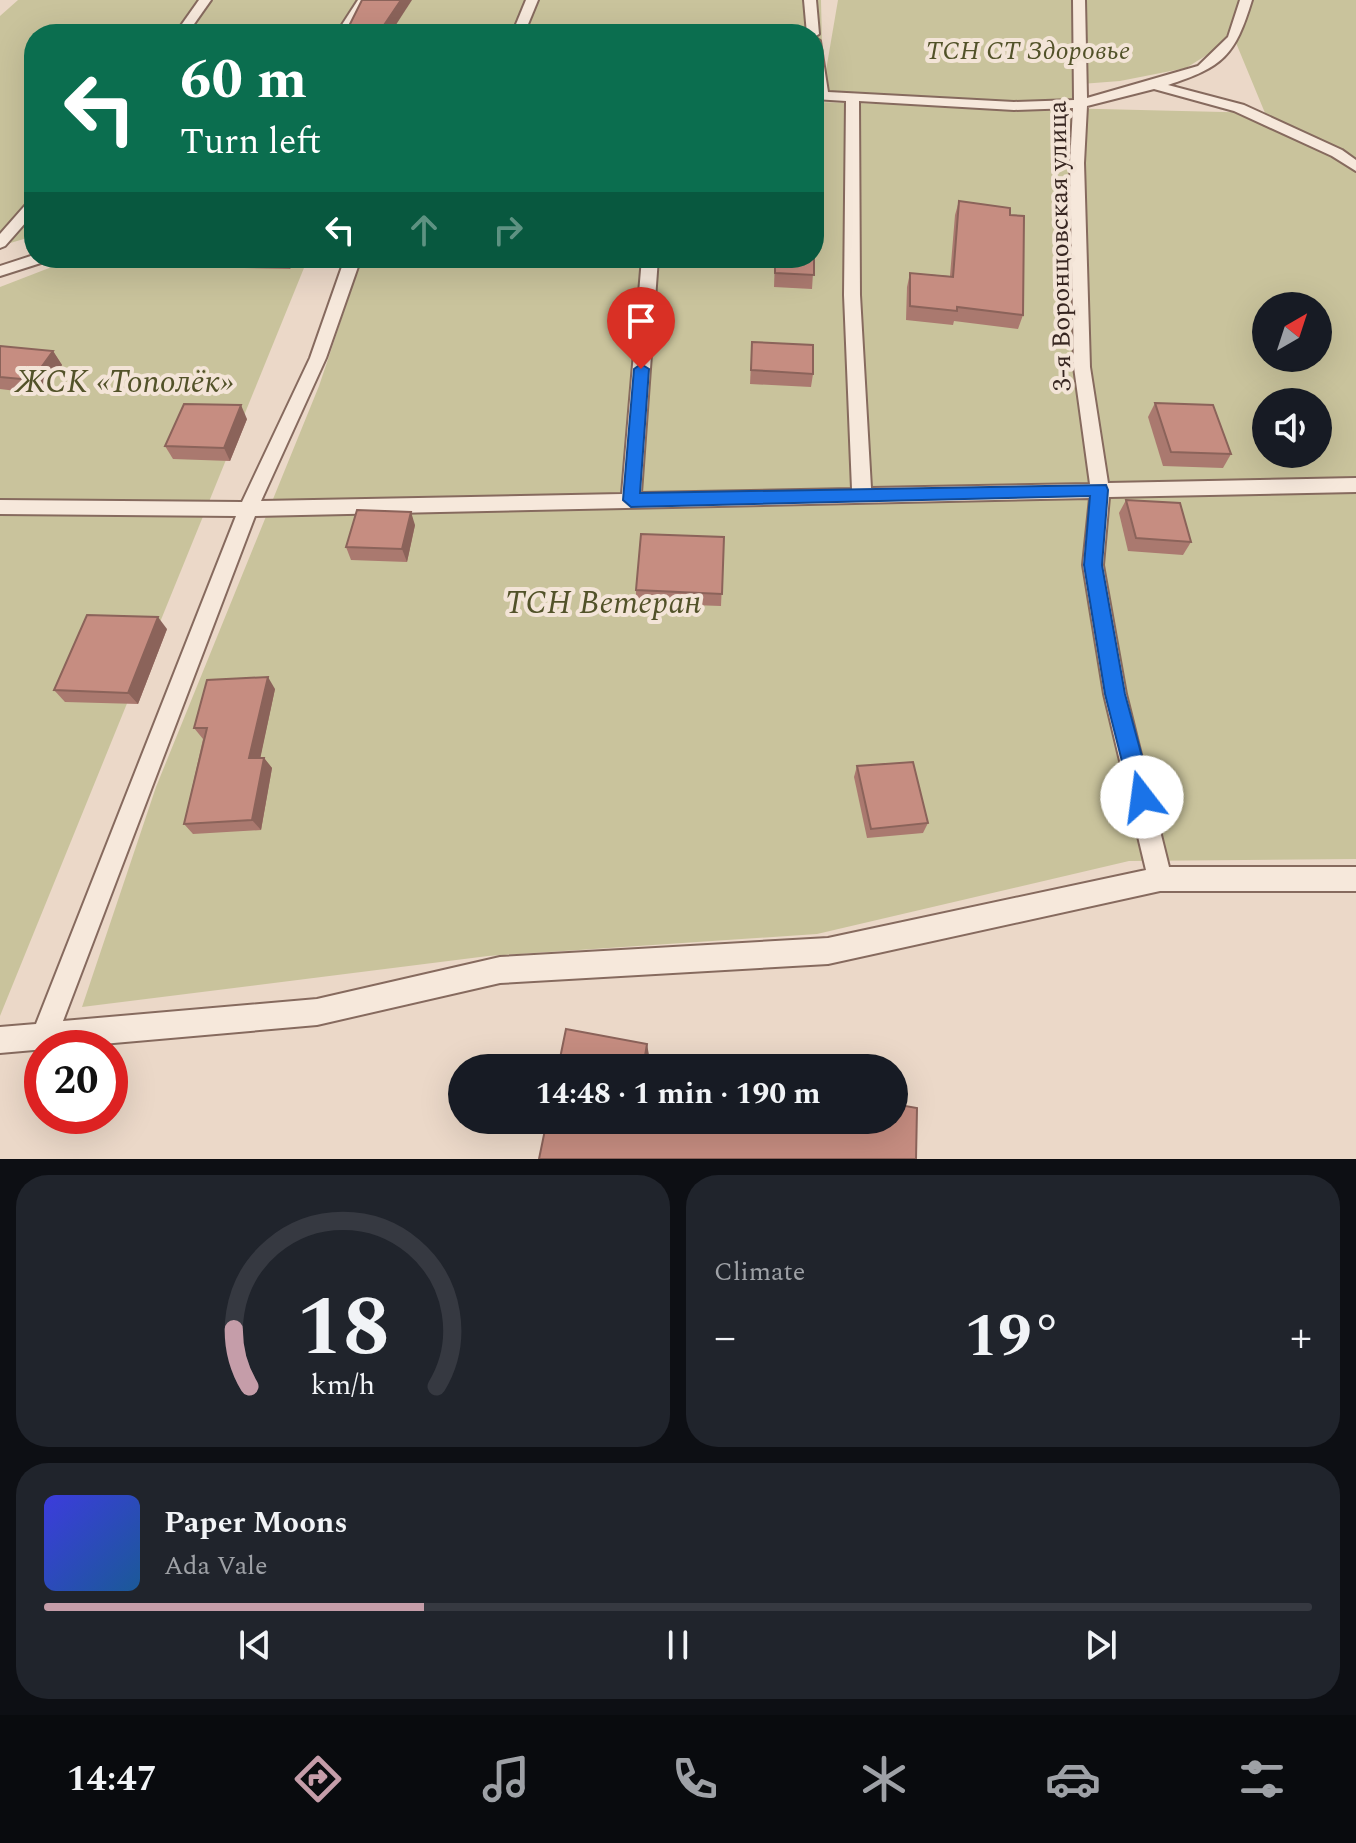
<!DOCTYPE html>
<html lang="en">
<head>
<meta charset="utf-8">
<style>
	body { margin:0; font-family:Spectral,serif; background:#20242c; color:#f1f3f6; height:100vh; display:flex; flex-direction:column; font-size:30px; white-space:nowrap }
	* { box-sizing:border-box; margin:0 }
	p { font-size:26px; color:#9ea1a6 }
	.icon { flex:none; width:44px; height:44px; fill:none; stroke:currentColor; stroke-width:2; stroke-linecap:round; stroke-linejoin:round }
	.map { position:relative; height:1159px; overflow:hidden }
	.details { display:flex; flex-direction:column; gap:16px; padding:16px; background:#0d0f14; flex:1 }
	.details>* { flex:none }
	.hud { position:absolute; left:24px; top:24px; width:800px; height:244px; border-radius:32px; box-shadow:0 8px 32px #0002; background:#0b6e4f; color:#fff; overflow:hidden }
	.needle { width:52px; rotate:39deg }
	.buttons { position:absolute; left:1252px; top:292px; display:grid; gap:16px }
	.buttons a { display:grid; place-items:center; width:80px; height:80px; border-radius:50%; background:#171b24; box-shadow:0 8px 32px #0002; font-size:40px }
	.speed { position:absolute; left:24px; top:1030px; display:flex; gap:16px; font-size:40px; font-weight:700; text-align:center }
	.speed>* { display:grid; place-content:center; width:104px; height:104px; border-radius:50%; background:#171b24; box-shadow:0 8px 32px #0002; line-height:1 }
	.speed .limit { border:12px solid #d22; background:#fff; color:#111 }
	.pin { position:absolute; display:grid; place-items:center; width:68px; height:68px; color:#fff; margin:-82px -34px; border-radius:50% 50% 50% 0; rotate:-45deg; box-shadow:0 0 8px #0007 }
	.pin .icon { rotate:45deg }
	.me { position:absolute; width:88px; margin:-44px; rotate:345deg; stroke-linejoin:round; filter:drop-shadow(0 0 6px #0008) }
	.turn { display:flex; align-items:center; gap:28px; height:168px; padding:0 24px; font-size:36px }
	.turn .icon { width:104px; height:104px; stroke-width:2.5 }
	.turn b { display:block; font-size:56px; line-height:68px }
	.lanes { display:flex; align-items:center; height:76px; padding:0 24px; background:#0003; justify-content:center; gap:40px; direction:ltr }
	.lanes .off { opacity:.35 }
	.big { font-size:60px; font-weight:700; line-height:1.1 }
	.details .card { flex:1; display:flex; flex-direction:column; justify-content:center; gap:12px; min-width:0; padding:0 28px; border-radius:32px; background:#20242c }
	.details .dial { align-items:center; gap:0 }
	.dial svg { height:208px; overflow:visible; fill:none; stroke:#363941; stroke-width:7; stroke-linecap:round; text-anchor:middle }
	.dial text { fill:#f1f3f6; stroke:none }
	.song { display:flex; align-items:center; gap:24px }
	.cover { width:96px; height:96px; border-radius:12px; background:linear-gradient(135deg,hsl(240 70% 55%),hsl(210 70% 35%)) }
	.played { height:8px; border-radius:4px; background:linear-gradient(90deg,#c59da9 30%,#363941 30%) }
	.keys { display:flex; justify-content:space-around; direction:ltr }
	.heat { display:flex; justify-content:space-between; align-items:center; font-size:44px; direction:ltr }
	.details .tiles { flex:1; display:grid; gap:16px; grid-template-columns:1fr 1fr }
	.card:last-child { grid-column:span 2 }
	.trip { position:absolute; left:448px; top:1054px; width:460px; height:80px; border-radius:40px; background:#171b24; box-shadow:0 8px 32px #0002; font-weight:700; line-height:80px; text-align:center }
	.dock { display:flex; height:128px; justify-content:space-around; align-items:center; background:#090b0e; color:#9ea1a6 }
	.dock .icon { width:56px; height:56px }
	.dock .selected { color:#c59da9 }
	.dock b { font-size:36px; color:#f1f3f6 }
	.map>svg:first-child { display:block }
	.green { fill:#c9c39c; fill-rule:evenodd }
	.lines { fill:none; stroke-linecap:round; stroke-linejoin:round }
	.lane-casing { stroke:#866a5e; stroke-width:4 }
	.lane { fill:#f6e8db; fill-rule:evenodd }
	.wall { fill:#aa796f }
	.shaded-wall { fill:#8b635a }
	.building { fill:#c68d81; stroke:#8b635a; stroke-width:2 }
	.route { fill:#1a73e8; stroke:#114b97; stroke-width:2 }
	.labels { text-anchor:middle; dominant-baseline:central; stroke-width:8; stroke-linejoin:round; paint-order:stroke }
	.far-park-label { font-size:26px; font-style:italic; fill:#525229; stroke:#f3e4d7 }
	.far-street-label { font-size:26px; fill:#372621; stroke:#f3e4d7 }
	.park-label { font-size:32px; font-style:italic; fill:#525229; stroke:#f3e4d7 }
</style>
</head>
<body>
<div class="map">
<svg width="1356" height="1159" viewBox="0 0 1356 1159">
	<rect width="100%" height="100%" fill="#ebd8c8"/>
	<g class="green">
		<path d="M18 0H821L823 88 838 0H1356V859L1129 861 817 934 488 956 82 1007 156 787 319 386 362 258H814V102L1265 113 1234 38 1186 68 1120 81 1081 84 1079 104 814 95V34H34V236L0 246V16ZM1266 306H1318V358H1266ZM1266 402H1318V454H1266Z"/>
		<polygon points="75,258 308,258 0,1016 0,287"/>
	</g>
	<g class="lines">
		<defs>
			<g id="lane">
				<polygon points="199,0 211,0 187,34 175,34"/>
				<polygon points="358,0 370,0 348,34 336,34"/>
				<polygon points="526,0 538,0 524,34 512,34"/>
				<path d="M804 0H816L819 34 814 37 820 41 828 92 1014 102 1074 100 1073 0H1085L1087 98 1198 66 1228 37 1240 0H1252C1235 56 1223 67 1168 85L1244 105 1342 150 1356 160V171L1332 156 1234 111 1154 89 1087 106 1084 163 1090 367 1108 483 1356 478V492L1109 497 1103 565 1126 694 1169 867H1356V891H1160L828 964 500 983 317 1025 0 1053V1027L36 1024 236 516 0 514V500L242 502 310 358 345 258H361L326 358 261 501 622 494 642 258H658L641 493 852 489 844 295 846 101 814 99V34H807ZM859 101 1014 110 1073 108 1070 163 1074 367 1090 484 871 488 860 295ZM1090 498 1083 565 1104 694 1146 870 828 938 500 957 317 999 63 1021 255 516Z"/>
				<polygon points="34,200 34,213 5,246 0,248 0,234 29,201"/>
				<polygon points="34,255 34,258 50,258 47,261 0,276 0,266"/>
			</g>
		</defs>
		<use href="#lane" class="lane-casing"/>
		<use href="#lane" class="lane"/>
	</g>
	<g class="wall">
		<polygon points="959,201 1010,215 1023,315 1018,329 954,321 953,325 906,320 907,287 910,273 950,276 955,215"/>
		<polygon points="240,258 295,258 290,269 244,268"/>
		<polygon points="775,258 814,258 812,289 774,287"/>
		<polygon points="752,342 813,374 811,387 750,384"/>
		<polygon points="0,346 53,351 62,365 41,394 0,389"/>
		<polygon points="1155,403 1231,454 1223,468 1163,466 1148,417"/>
		<polygon points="247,419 230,461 173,459 165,446"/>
		<polygon points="1126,500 1191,542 1183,555 1128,551 1119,513"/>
		<polygon points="415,525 407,562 351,560 346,547"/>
		<polygon points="724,537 721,606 636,603 636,590"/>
		<polygon points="167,629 138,704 65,702 54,690"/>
		<polygon points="275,689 260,758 264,758 272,768 261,830 193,834 184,824 203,739 194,728"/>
		<polygon points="857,766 928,823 923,833 867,838 854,777"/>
		<polygon points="799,1120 894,1120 916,1159 798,1129"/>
	</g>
	<g class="shaded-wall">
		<polygon points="401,0 412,0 390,34 378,34"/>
		<polygon points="286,258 295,258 290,269"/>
		<polygon points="53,351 62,365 41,394 32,380"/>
		<polygon points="241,405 247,419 230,461 224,448"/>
		<polygon points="411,512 415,525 407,562 402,549"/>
		<polygon points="158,617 167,629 138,704 128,693"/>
		<polygon points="268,677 275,689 258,769 249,758"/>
		<polygon points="264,758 272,768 261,830 252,820"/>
		<polygon points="647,1044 649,1055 646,1068 643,1068"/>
	</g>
	<g class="building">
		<polygon points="362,0 401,0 378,34 345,34"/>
		<polygon points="959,201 1010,208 1010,215 1024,216 1023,315 957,307 957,311 910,306 910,273 953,277"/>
		<polygon points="775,258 814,258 814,275 775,273"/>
		<polygon points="752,342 813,345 813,374 751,370"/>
		<polygon points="0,346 53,351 32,380 0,377"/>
		<polygon points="1155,403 1213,405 1231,454 1171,452"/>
		<polygon points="184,404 241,405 224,448 165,446"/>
		<polygon points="1126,500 1180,503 1191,542 1136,538"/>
		<polygon points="357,510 411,512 402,549 346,547"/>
		<polygon points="641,534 724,537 722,594 636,590"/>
		<polygon points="87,615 158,617 128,693 54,690"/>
		<polygon points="268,677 249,758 264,758 252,820 184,824 207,728 194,728 207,680"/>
		<polygon points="913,762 928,823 871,829 857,766"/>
		<polygon points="566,1029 647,1044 643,1068 558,1068"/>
		<polygon points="894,1104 917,1108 916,1159 539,1159 547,1120 748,1120 803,1130 803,1120 894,1120"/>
	</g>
	<polygon class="route" points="641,364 649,369 640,493 1106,485 1108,490 1102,565 1125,694 1153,797 1149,804 1142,807 1135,804 1131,797 1105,694 1084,565 1090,496 631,507 623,500 634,369"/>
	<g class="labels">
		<g class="far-park-label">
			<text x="1028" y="51">ТСН СТ Здоровье</text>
		</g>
		<g class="far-street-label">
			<text transform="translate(1060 246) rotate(-91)">3-я Воронцовская улица</text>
		</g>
		<g class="park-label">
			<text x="124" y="382">ЖСК «Тополёк»</text>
			<text x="603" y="603">ТСН Ветеран</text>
		</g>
	</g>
</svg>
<div class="buttons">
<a><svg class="needle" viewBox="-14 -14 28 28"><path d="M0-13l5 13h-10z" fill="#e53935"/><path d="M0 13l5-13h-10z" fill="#9ea1a6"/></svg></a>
<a><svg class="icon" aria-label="sound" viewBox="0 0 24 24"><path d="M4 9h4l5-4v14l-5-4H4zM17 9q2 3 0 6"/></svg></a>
</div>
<div class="speed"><div class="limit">20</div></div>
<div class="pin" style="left:641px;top:369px;background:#d93025"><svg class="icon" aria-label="arrive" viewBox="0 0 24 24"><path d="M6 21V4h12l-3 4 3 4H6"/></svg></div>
<svg class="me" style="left:1142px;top:797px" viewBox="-20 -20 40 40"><circle r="19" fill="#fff"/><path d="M0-13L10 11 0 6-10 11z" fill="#1a73e8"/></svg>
<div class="trip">14:48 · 1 min · 190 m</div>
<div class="hud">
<div class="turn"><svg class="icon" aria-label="left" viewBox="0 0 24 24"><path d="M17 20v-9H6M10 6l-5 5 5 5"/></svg><div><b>60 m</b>Turn left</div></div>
<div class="lanes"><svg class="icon" aria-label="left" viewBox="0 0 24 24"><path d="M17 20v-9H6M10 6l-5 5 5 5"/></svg><svg class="icon off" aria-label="ahead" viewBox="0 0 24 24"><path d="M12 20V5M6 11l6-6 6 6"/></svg><svg class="icon off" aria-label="right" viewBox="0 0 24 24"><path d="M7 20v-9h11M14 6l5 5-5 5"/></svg></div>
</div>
</div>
<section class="details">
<div class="tiles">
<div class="card dial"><svg viewBox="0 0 100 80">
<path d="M14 69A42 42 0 1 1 86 69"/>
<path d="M14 69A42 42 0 0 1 8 47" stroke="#c59da9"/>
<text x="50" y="56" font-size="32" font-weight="700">18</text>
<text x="50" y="72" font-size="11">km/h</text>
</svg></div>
<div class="card"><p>Climate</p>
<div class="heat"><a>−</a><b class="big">19°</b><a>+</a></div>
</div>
<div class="card">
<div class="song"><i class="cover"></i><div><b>Paper Moons</b><p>Ada Vale</p></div></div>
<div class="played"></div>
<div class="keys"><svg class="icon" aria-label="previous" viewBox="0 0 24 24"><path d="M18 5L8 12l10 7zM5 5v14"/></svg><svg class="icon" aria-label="pause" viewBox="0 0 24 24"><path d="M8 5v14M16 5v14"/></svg><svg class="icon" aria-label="next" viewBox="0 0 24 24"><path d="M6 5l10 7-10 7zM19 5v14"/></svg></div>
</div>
</div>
</section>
<nav class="dock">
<b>14:47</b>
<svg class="icon selected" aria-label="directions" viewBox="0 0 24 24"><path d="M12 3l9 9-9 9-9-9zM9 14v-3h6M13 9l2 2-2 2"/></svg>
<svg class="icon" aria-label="music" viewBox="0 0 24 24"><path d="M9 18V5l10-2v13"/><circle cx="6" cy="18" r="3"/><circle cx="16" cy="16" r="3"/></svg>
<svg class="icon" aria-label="phone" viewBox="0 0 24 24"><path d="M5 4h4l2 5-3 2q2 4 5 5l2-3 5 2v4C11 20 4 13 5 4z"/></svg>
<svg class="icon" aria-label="climate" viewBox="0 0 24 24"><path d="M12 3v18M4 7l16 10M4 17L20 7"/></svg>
<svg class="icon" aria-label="car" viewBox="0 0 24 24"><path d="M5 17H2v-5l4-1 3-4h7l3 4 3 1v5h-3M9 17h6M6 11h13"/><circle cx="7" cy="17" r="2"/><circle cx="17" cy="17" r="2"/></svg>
<svg class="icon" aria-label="filters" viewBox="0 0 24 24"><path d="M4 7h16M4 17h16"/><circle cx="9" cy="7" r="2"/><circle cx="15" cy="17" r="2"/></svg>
</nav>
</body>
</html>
